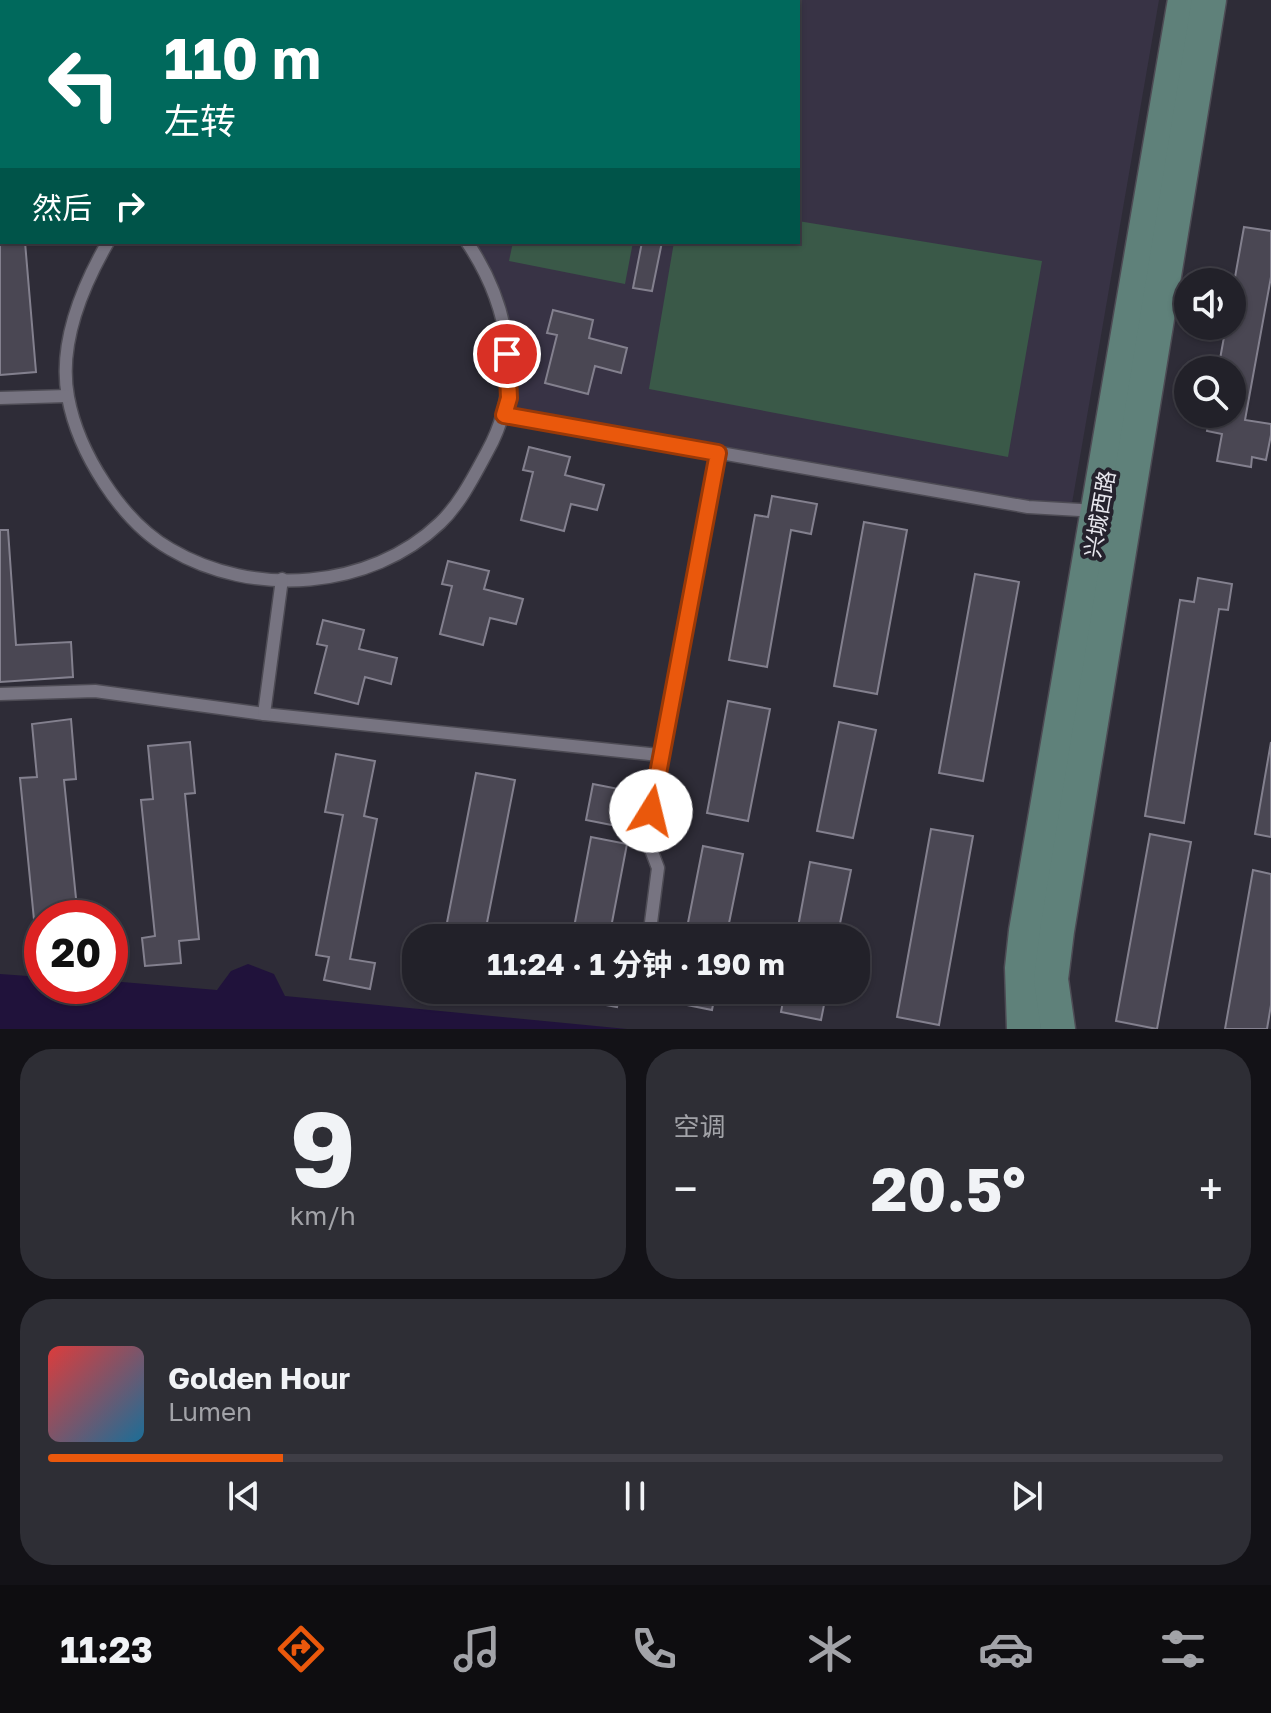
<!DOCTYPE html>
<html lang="zh">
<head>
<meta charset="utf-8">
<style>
	body { margin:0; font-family:"Golos Text","Noto Sans SC",sans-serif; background:#2e2e35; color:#f1f3f6; height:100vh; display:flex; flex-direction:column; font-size:30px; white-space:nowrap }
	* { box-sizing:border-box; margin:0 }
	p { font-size:26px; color:#a2a3a8 }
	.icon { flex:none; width:44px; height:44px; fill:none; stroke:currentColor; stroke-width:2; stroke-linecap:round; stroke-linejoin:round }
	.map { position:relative; height:1029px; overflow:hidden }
	.sheet { display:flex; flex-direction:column; gap:20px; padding:20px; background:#131217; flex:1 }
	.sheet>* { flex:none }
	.top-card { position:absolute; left:0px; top:0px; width:800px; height:244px; box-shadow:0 2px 6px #0004,0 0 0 2px #3f3e46; background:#00695c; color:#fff; overflow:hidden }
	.tools { position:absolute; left:1174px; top:268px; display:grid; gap:16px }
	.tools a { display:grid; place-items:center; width:72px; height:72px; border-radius:50%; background:#222129; box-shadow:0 2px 6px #0004,0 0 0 2px #3f3e46; font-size:40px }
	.speed { position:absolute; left:24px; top:900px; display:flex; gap:16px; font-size:40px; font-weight:700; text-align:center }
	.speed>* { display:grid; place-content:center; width:104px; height:104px; border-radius:50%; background:#222129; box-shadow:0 2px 6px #0004,0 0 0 2px #3f3e46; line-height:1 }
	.speed .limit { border:12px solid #d22; background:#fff; color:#111 }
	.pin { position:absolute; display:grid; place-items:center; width:68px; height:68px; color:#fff; margin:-34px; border:4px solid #fff; border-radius:50%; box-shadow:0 2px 8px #0007 }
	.me { position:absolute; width:88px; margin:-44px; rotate:9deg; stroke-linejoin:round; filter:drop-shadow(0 0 6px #0008) }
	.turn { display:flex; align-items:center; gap:28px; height:168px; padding:0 32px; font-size:36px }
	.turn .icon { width:104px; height:104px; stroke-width:2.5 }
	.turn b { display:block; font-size:56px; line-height:68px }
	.then { display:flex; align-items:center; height:76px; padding:0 32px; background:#0003; gap:16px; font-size:30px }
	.big { font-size:60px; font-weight:700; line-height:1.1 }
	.sheet .tile { flex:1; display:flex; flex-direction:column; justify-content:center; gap:12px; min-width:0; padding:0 28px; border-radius:32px; background:#2e2e35 }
	.sheet .dial { align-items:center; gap:0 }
	.dial b { font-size:104px; line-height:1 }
	.song { display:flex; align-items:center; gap:24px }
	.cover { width:96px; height:96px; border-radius:12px; background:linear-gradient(135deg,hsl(0 70% 55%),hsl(200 70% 35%)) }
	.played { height:8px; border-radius:4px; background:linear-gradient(90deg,#ea580c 20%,#3f3e46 20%) }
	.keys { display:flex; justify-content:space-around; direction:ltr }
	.heat { display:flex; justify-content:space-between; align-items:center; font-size:44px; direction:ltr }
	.sheet .tiles { flex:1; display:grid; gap:20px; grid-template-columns:1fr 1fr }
	.tile:last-child { grid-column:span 2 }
	.trip { position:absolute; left:402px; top:924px; width:468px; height:80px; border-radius:32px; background:#222129; box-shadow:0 2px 6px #0004,0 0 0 2px #3f3e46; font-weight:700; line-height:80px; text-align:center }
	.tab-bar { display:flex; height:128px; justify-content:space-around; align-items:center; background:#0e0d10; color:#a2a3a8 }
	.tab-bar .icon { width:56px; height:56px }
	.tab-bar .selected { color:#ea580c }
	.tab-bar b { font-size:36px; color:#f1f3f6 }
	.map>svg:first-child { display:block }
	.built { fill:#383345 }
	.green { fill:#3a5948 }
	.water { fill:#20123b }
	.building { fill:#4a4753; stroke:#83808e; stroke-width:2 }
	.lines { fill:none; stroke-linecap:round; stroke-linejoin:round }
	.lane-casing { stroke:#4d4b54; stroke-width:15 }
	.secondary-casing { stroke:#4d4b54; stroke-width:37 }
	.lane { stroke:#777481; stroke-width:12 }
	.secondary { stroke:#5f817a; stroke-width:34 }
	.route-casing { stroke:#983908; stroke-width:20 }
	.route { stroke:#ea580c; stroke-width:14 }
	.labels { text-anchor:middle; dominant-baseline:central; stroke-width:8; stroke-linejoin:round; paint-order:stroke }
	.street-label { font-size:22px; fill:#e7e6ed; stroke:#25222d }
</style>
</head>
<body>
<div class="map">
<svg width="1271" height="1029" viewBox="0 0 1271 1029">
	<rect width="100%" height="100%" fill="#2e2c37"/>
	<polygon class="built" points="340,0 1159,0 1071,509 504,415 501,309 467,242 798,242 798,2"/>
	<g class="green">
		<polygon points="798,221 1042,261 1008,457 649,389 674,242 798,242"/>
		<polygon points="513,242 633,242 625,284 509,261"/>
	</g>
	<polygon class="water" points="248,964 274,974 285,996 627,1029 0,1029 0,974 42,977 42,986 110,986 110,981 217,990 231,971"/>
	<g class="building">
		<polygon points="0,178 2,242 25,242 36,372 0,375"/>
		<polygon points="1244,227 1271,231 1271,277 1245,420 1271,424 1271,435 1266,460 1252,457 1251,467 1217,461 1222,434 1207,431 1210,414 1232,414 1232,370 1218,370 1226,326 1232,326 1232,294"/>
		<polygon points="642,242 662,242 652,291 633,288"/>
		<polygon points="553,310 593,320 589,338 627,348 621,373 595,366 588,394 545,383 557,335 547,333"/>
		<polygon points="529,447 570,457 565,475 604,485 597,510 571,504 564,531 521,520 533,472 523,470"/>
		<polygon points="772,496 817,504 811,534 791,530 767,667 729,660 755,515 768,517"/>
		<polygon points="864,522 907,530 877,694 834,686"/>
		<polygon points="0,530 8,530 16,645 71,642 73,677 0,682"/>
		<polygon points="448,561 489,571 484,589 523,599 516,624 490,618 483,645 440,634 452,586 442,584"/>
		<polygon points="975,574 1019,582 983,781 939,773"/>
		<polygon points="1198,578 1232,584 1228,610 1219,609 1184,823 1145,816 1180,600 1194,602"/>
		<polygon points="323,620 364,630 359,649 397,658 391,684 365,677 358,704 315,693 327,646 317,644"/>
		<polygon points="728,701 770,709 748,821 707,813"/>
		<polygon points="71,719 76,779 64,780 78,918 42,918 42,959 38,960 20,778 37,777 32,724"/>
		<polygon points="839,722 876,730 853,838 817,831"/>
		<polygon points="190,742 195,793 185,794 199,939 179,941 181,963 145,966 142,938 155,936 141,800 153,799 148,746"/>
		<polygon points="1271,742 1271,837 1255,834"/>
		<polygon points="336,754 375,761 364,816 377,819 350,959 375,963 370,989 324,980 329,957 316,955 343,815 325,812"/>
		<polygon points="476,773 515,780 484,938 444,938"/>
		<polygon points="593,784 629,791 622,827 586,820"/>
		<polygon points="931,829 973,836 939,1025 897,1017"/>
		<polygon points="1150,834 1191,842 1157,1029 1116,1021"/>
		<polygon points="591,837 627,844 609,938 572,938"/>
		<polygon points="703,846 743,854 726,938 685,938"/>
		<polygon points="810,862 851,870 837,938 796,938"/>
		<polygon points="1253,870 1271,874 1271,1005 1267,1029 1225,1029"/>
		<polygon points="576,990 621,990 617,1007 574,999"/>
		<polygon points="675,990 716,990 712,1010 672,1002"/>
		<polygon points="785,990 827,990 821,1020 781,1012"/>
	</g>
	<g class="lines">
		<defs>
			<g id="lane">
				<polyline points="329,2 330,0"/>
				<path d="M108 242C82 287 58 344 68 397 78 452 121 521 170 549 253 598 370 590 440 523 460 504 474 476 487 452 525 385 509 304 467 242"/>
				<polyline points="0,398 67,396"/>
				<polyline points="504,415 1028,507 1097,511"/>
				<polyline points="0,694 95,691 264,714 659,755"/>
				<polyline points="264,714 282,579"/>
				<polyline points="649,938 658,868 647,839 718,453"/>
			</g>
			<g id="secondary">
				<polyline points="1024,1029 1022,968 1026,931 1185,0"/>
				<polyline points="1058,1029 1051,979 1057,931 1209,0"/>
			</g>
		</defs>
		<use href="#lane" class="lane-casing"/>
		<use href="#secondary" class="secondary-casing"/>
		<use href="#lane" class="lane"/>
		<use href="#secondary" class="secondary"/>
	</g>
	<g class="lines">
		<defs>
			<polyline id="route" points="507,354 509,398 504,415 718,453 651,811"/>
		</defs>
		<use href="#route" class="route-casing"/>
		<use href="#route" class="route"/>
	</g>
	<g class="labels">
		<g class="street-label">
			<text transform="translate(1099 514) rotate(-80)">兴城西路</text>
		</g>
	</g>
</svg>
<div class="tools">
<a><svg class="icon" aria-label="sound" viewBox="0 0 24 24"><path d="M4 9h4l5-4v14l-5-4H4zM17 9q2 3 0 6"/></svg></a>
<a><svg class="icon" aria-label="search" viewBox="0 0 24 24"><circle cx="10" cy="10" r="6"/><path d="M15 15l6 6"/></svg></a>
</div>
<div class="speed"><div class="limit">20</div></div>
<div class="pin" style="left:507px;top:354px;background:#d93025"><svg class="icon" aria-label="arrive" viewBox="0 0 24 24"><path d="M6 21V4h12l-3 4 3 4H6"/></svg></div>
<svg class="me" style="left:651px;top:811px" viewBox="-20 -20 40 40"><circle r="19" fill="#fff"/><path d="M0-13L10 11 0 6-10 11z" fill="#ea580c"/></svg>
<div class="trip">11:24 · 1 分钟 · 190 m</div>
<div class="top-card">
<div class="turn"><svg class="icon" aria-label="left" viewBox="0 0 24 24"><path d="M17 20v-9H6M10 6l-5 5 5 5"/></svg><div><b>110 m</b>左转</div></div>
<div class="then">然后<svg class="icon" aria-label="right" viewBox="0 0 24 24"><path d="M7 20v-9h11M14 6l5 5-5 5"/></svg></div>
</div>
</div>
<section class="sheet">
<div class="tiles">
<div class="tile dial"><b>9</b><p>km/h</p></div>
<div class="tile"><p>空调</p>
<div class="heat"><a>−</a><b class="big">20.5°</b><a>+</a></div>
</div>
<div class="tile">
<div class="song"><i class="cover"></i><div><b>Golden Hour</b><p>Lumen</p></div></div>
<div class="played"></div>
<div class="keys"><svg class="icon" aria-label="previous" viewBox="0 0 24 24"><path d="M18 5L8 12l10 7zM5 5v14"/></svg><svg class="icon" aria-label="pause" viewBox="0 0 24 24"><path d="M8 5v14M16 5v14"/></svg><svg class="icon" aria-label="next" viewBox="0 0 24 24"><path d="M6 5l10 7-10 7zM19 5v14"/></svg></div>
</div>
</div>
</section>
<nav class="tab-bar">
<b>11:23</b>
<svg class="icon selected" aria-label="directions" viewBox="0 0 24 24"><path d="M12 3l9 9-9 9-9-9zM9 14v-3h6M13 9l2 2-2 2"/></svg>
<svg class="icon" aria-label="music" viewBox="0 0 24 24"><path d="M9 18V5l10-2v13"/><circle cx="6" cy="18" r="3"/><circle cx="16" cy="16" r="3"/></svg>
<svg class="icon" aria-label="phone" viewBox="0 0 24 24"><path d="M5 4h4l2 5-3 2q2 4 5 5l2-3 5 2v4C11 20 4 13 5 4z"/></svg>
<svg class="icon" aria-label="climate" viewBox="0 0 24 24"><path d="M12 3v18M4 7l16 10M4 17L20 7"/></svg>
<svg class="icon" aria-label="car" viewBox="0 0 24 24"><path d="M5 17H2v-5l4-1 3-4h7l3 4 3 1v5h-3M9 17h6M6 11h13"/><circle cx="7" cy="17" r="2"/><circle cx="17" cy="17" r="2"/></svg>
<svg class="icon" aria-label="filters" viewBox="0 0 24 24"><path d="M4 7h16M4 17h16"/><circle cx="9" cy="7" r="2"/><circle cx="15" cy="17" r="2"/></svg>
</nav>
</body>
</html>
